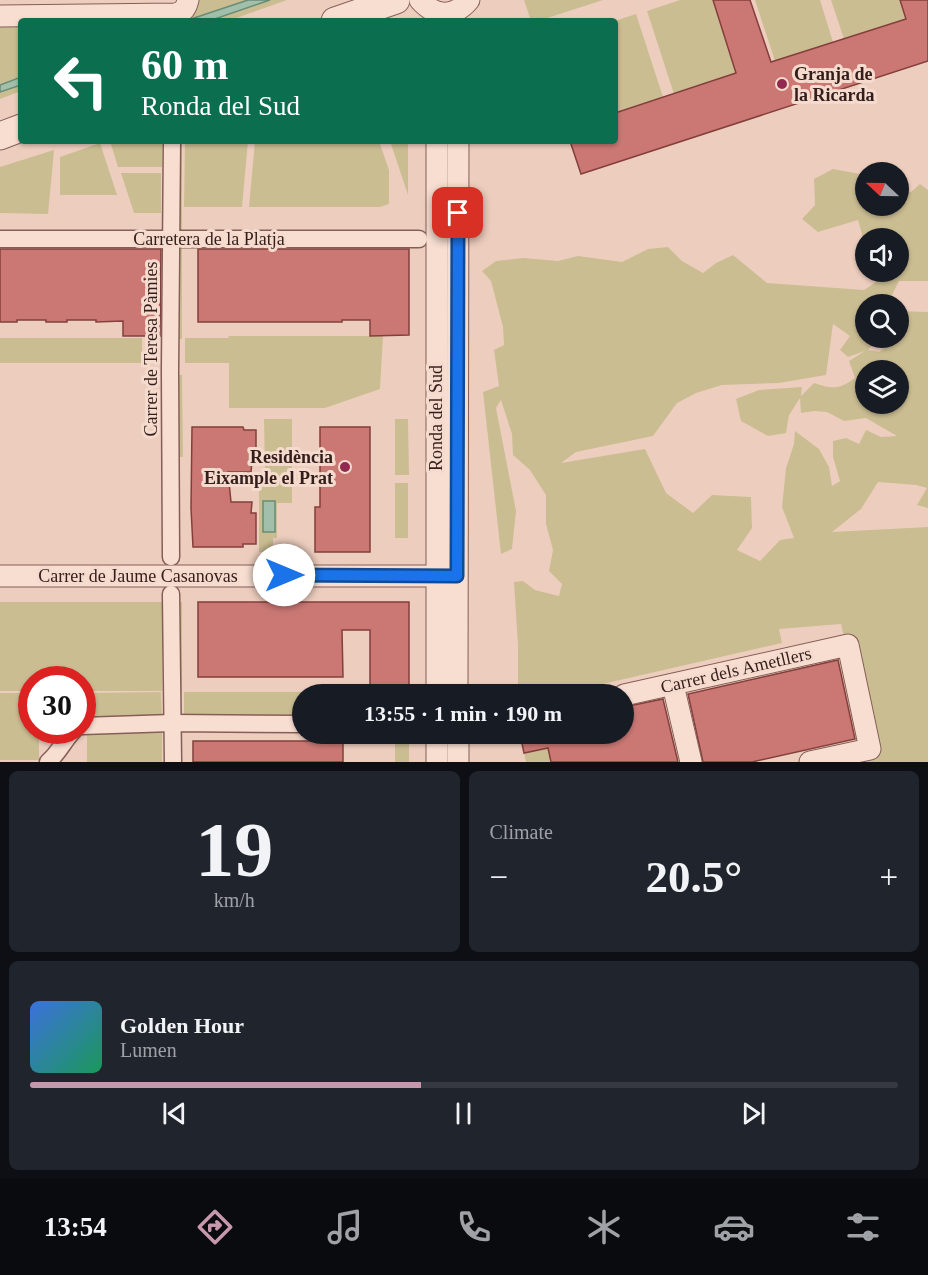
<!DOCTYPE html>
<html lang="en">
<head>
<meta charset="utf-8">
<style>
	body { margin:0; font-family:"Times New Roman",serif; background:#20242c; color:#f1f3f6; height:100vh; display:flex; flex-direction:column; font-size:22px; white-space:nowrap }
	* { box-sizing:border-box; margin:0 }
	p { font-size:20px; color:#9ea1a6 }
	.icon { flex:none; width:33px; height:33px; fill:none; stroke:currentColor; stroke-width:2; stroke-linecap:round; stroke-linejoin:round }
	.map { position:relative; height:762px; overflow:hidden }
	.drawer { display:flex; flex-direction:column; gap:9px; padding:9px; background:#0d0f14; flex:1 }
	.drawer>* { flex:none }
	.guide { position:absolute; left:18px; top:18px; width:600px; height:126px; border-radius:6px; box-shadow:0 2px 4px #0004; background:#0b6e4f; color:#fff; overflow:hidden }
	.needle { width:39px; rotate:292deg }
	.buttons { position:absolute; left:855px; top:162px; display:grid; gap:12px }
	.buttons a { display:grid; place-items:center; width:54px; height:54px; border-radius:50%; background:#171b24; box-shadow:0 2px 4px #0004; font-size:30px }
	.speed { position:absolute; left:18px; top:666px; display:flex; gap:12px; font-size:30px; font-weight:700; text-align:center }
	.speed>* { display:grid; place-content:center; width:78px; height:78px; border-radius:50%; background:#171b24; box-shadow:0 2px 4px #0004; line-height:1 }
	.speed .limit { border:9px solid #d22; background:#fff; color:#111 }
	.pin { position:absolute; display:grid; place-items:center; width:51px; height:51px; color:#fff; margin:-26px; border-radius:12px; box-shadow:0 3px 9px #0006 }
	.me { position:absolute; width:66px; margin:-33px; rotate:90deg; stroke-linejoin:round; filter:drop-shadow(0 0 4px #0008) }
	.turn { display:flex; align-items:center; gap:21px; height:126px; padding:0 24px; font-size:27px }
	.turn .icon { width:78px; height:78px; stroke-width:2.5 }
	.turn b { display:block; font-size:42px; line-height:51px }
	.big { font-size:45px; font-weight:600; line-height:1.1 }
	.drawer .tile { flex:1; display:flex; flex-direction:column; justify-content:center; gap:9px; min-width:0; padding:0 21px; border-radius:9px; background:#20242c }
	.drawer .dial { align-items:center; gap:0 }
	.dial b { font-size:78px; line-height:1 }
	.song { display:flex; align-items:center; gap:18px }
	.cover { width:72px; height:72px; border-radius:9px; background:linear-gradient(135deg,hsl(220 70% 55%),hsl(150 70% 35%)) }
	.played { height:6px; border-radius:3px; background:linear-gradient(90deg,#c798ab 45%,#363941 45%) }
	.keys { display:flex; justify-content:space-around; direction:ltr }
	.heat { display:flex; justify-content:space-between; align-items:center; font-size:33px; direction:ltr }
	.drawer .tiles { flex:1; display:grid; gap:9px; grid-template-columns:1fr 1fr }
	.tile:last-child { grid-column:span 2 }
	.trip { position:absolute; left:292px; top:684px; width:342px; height:60px; border-radius:30px; background:#171b24; box-shadow:0 2px 4px #0004; font-weight:600; line-height:60px; text-align:center }
	.tabs { display:flex; height:96px; justify-content:space-around; align-items:center; background:#090b0e; color:#9ea1a6 }
	.tabs .icon { width:42px; height:42px }
	.tabs .on { color:#c798ab }
	.tabs b { font-size:27px; color:#f1f3f6 }
	.map>svg:first-child { display:block }
	.green { fill:#cbbd92; fill-rule:evenodd }
	.water { fill:#a1bfab; stroke:#698c76; stroke-width:1.5 }
	.building { fill:#cb7874; stroke:#843f3d; stroke-width:1.5 }
	.lines { fill:none; stroke-linecap:round; stroke-linejoin:round }
	.pedestrian-casing { stroke:#855f57; stroke-width:19 }
	.minor-casing { stroke:#855f57; stroke-width:23 }
	.tertiary-casing { stroke:#855f57; stroke-width:29 }
	.pedestrian { stroke:#f8ded1; stroke-width:16 }
	.minor { stroke:#f8ded1; stroke-width:21 }
	.tertiary { stroke:#f8ded1; stroke-width:27 }
	.route-casing { stroke:#114b97; stroke-width:15 }
	.route { stroke:#1a73e8; stroke-width:10 }
	.poi-dot { fill:#932850; stroke:#f5dbcd; stroke-width:2 }
	.labels { text-anchor:middle; dominant-baseline:central; stroke-width:6; stroke-linejoin:round; paint-order:stroke }
	.poi-label { font-size:18px; font-weight:bold; fill:#341e1c; stroke:#f5dbcd; text-anchor:start }
	.street-label { font-size:18px; fill:#341e1c; stroke:#f5dbcd }
</style>
</head>
<body>
<div class="map">
<svg width="928" height="762" viewBox="0 0 928 762">
	<rect width="100%" height="100%" fill="#edcebe"/>
	<g class="green">
		<polygon points="195,0 248,0 191,19 191,16 193,15"/>
		<polygon points="270,0 287,0 228,21 209,21"/>
		<polygon points="524,0 603,0 538,21 531,21"/>
		<polygon points="680,0 713,0 736,73 674,94 647,11"/>
		<polygon points="755,0 820,0 833,42 775,61"/>
		<polygon points="831,0 900,0 906,19 844,39"/>
		<polygon points="636,14 663,97 615,113 615,21"/>
		<polygon points="0,23 21,23 21,77 0,85"/>
		<polygon points="21,85 21,91 0,99 0,92"/>
		<polygon points="110,141 162,141 162,167 118,167"/>
		<polygon points="178,141 182,141 182,236 177,236"/>
		<polygon points="185,141 248,141 242,207 184,207"/>
		<polygon points="255,141 379,141 389,170 389,204 380,207 249,207"/>
		<polygon points="390,141 408,141 408,195"/>
		<polygon points="100,143 117,195 60,195 60,157"/>
		<polygon points="54,150 48,214 0,213 0,167"/>
		<path d="M833 169 860 174V189L865 187 866 206H898L899 188 911 192 920 184 928 190V281H899L889 301 866 304 865 306 860 307 865 308 866 338H875L874 343 868 350 879 352 903 334 906 325H899V311L928 312V508L917 505 927 488 916 485 878 482 861 509 832 532 928 527V762H854L872 757 841 624 779 629 782 643 559 694H518V645L514 582 523 581 535 590 559 596 562 584 549 571 553 550 546 524V495L530 470 513 455 512 434 501 400 496 408 516 511 512 549 501 554 483 392 499 386 494 350 504 345 503 327 491 281 482 271 496 261 523 258 558 261 578 256 622 262 648 249 668 247 682 261 703 273 716 263 733 255 767 283 864 290 882 278 878 272H898V238H866L865 245 858 220 818 232 802 219 815 205 814 179ZM833 324 850 336 840 350 848 357 865 351 849 361 855 378C838 390 833 389 814 383L801 396 802 387 759 390 736 399 741 421 768 436 786 433 789 415 800 398 801 413 814 411 827 412 844 421 866 418 897 436 881 437 866 430 859 444 846 438 833 441V457L840 481 832 486 829 467 819 449 795 431 794 444 786 468 782 507 794 538 780 540 760 561 737 550 752 528 751 497 712 495 693 513 666 493 645 449 561 463 576 452 653 436 677 403 696 393 722 385 779 383 826 375ZM866 370H898V404H866Z"/>
		<polygon points="121,173 161,173 161,213 134,213"/>
		<rect x="178" y="247" width="4" height="92"/>
		<polygon points="229,336 383,336 380,389 325,408 229,408 229,363 185,363 185,338 228,338"/>
		<rect x="0" y="338" width="142" height="25"/>
		<polygon points="178,375 182,375 183,457 178,457"/>
		<polygon points="264,419 292,419 292,503 277,503 277,538 273,538 273,552 259,552 259,472 265,472"/>
		<polygon points="395,419 408,419 409,475 395,475"/>
		<rect x="395" y="483" width="13" height="55"/>
		<polygon points="0,602 162,602 162,691 83,691 82,680 32,680 31,691 0,691"/>
		<rect x="178" y="602" width="4" height="92"/>
		<polygon points="161,692 162,717 83,717 82,693"/>
		<polygon points="184,692 381,692 381,694 303,694 303,715 184,715"/>
		<polygon points="0,693 31,693 32,730 39,731 39,760 0,760"/>
		<rect x="87" y="732" width="75" height="30"/>
		<rect x="395" y="734" width="14" height="28"/>
		<polygon points="548,748 551,762 526,762 524,753"/>
	</g>
	<g class="water">
		<polygon points="248,0 270,0 209,21 185,21"/>
		<polygon points="21,77 21,85 0,92 0,85"/>
		<rect x="263" y="501" width="12" height="31"/>
	</g>
	<g class="building">
		<polygon points="713,0 750,0 771,62 906,19 900,0 928,0 928,61 581,174 570,141 615,141 615,113 736,73"/>
		<polygon points="0,249 161,249 160,336 123,336 123,321 96,322 96,320 67,320 67,322 46,322 46,320 17,320 17,322 0,322"/>
		<polygon points="198,249 409,249 409,335 370,336 370,320 342,320 342,322 198,322"/>
		<polygon points="192,427 243,427 244,430 256,430 256,461 252,461 251,472 228,472 231,502 252,502 251,513 256,513 256,544 243,544 243,547 193,547 191,508"/>
		<polygon points="320,427 370,427 370,552 315,552 315,507 320,507"/>
		<polygon points="198,602 409,602 409,691 370,691 370,630 342,630 343,677 198,677"/>
		<polygon points="838,660 855,739 752,762 703,762 688,694"/>
		<polygon points="663,699 678,762 551,762 548,748 524,753 520,734 624,734 624,707"/>
		<rect x="193" y="741" width="150" height="21"/>
	</g>
	<g class="lines">
		<defs>
			<g id="pedestrian">
				<polyline points="0,239 419,239"/>
				<polyline points="171,557 170,370 172,141"/>
				<polyline points="171,594 173,762"/>
				<polyline points="82,726 172,723 303,724"/>
				<path d="M48 762C59 753 64 740 74 730"/>
			</g>
			<g id="minor">
				<path d="M420 0C435 17 454 18 469 0"/>
				<path d="M0 16 175 14C184 12 186 8 188 0"/>
				<polyline points="0,576 449,576"/>
				<polyline points="673,685 691,762"/>
				<polyline points="437,694 437,141"/>
				<polyline points="457,694 458,141"/>
				<polyline points="624,695 848,645 870,749 810,762"/>
				<polyline points="437,734 437,762"/>
				<polyline points="458,734 458,762"/>
			</g>
			<g id="tertiary">
				<polyline points="335,21 396,0"/>
				<polyline points="0,136 21,128"/>
			</g>
		</defs>
		<use href="#pedestrian" class="pedestrian-casing"/>
		<use href="#minor" class="minor-casing"/>
		<use href="#tertiary" class="tertiary-casing"/>
		<use href="#pedestrian" class="pedestrian"/>
		<use href="#minor" class="minor"/>
		<use href="#tertiary" class="tertiary"/>
	</g>
	<g class="lines">
		<defs>
			<polyline id="route" points="284,575 457,576 458,213"/>
		</defs>
		<use href="#route" class="route-casing"/>
		<use href="#route" class="route"/>
	</g>
	<g class="poi-dot">
		<circle cx="782" cy="84" r="6"/>
		<circle cx="345" cy="467" r="6"/>
	</g>
	<g class="labels">
		<g class="poi-label">
			<text x="794" y="74">Granja de<tspan x="794" dy="21">la Ricarda</tspan></text>
			<text x="333" y="457" text-anchor="end">Residència<tspan x="333" dy="21">Eixample el Prat</tspan></text>
		</g>
		<g class="street-label">
			<text x="209" y="239">Carretera de la Platja</text>
			<text transform="translate(151 349) rotate(-90)">Carrer de Teresa Pàmies</text>
			<text transform="translate(436 418) rotate(-90)">Ronda del Sud</text>
			<text x="138" y="576">Carrer de Jaume Casanovas</text>
			<text transform="translate(736 670) rotate(-13)">Carrer dels Ametllers</text>
		</g>
	</g>
</svg>
<div class="buttons">
<a><svg class="needle" viewBox="-14 -14 28 28"><path d="M0-13l5 13h-10z" fill="#e53935"/><path d="M0 13l5-13h-10z" fill="#9ea1a6"/></svg></a>
<a><svg class="icon" aria-label="sound" viewBox="0 0 24 24"><path d="M4 9h4l5-4v14l-5-4H4zM17 9q2 3 0 6"/></svg></a>
<a><svg class="icon" aria-label="search" viewBox="0 0 24 24"><circle cx="10" cy="10" r="6"/><path d="M15 15l6 6"/></svg></a>
<a><svg class="icon" aria-label="layers" viewBox="0 0 24 24"><path d="M12 4l9 5-9 5-9-5zM3 14l9 5 9-5"/></svg></a>
</div>
<div class="speed"><div class="limit">30</div></div>
<div class="pin" style="left:458px;top:213px;background:#d93025"><svg class="icon" aria-label="arrive" viewBox="0 0 24 24"><path d="M6 21V4h12l-3 4 3 4H6"/></svg></div>
<svg class="me" style="left:284px;top:575px" viewBox="-20 -20 40 40"><circle r="19" fill="#fff"/><path d="M0-13L10 11 0 6-10 11z" fill="#1a73e8"/></svg>
<div class="trip">13:55 · 1 min · 190 m</div>
<div class="guide">
<div class="turn"><svg class="icon" aria-label="left" viewBox="0 0 24 24"><path d="M17 20v-9H6M10 6l-5 5 5 5"/></svg><div><b>60 m</b>Ronda del Sud</div></div>
</div>
</div>
<section class="drawer">
<div class="tiles">
<div class="tile dial"><b>19</b><p>km/h</p></div>
<div class="tile"><p>Climate</p>
<div class="heat"><a>−</a><b class="big">20.5°</b><a>+</a></div>
</div>
<div class="tile">
<div class="song"><i class="cover"></i><div><b>Golden Hour</b><p>Lumen</p></div></div>
<div class="played"></div>
<div class="keys"><svg class="icon" aria-label="previous" viewBox="0 0 24 24"><path d="M18 5L8 12l10 7zM5 5v14"/></svg><svg class="icon" aria-label="pause" viewBox="0 0 24 24"><path d="M8 5v14M16 5v14"/></svg><svg class="icon" aria-label="next" viewBox="0 0 24 24"><path d="M6 5l10 7-10 7zM19 5v14"/></svg></div>
</div>
</div>
</section>
<nav class="tabs">
<b>13:54</b>
<svg class="icon on" aria-label="directions" viewBox="0 0 24 24"><path d="M12 3l9 9-9 9-9-9zM9 14v-3h6M13 9l2 2-2 2"/></svg>
<svg class="icon" aria-label="music" viewBox="0 0 24 24"><path d="M9 18V5l10-2v13"/><circle cx="6" cy="18" r="3"/><circle cx="16" cy="16" r="3"/></svg>
<svg class="icon" aria-label="phone" viewBox="0 0 24 24"><path d="M5 4h4l2 5-3 2q2 4 5 5l2-3 5 2v4C11 20 4 13 5 4z"/></svg>
<svg class="icon" aria-label="climate" viewBox="0 0 24 24"><path d="M12 3v18M4 7l16 10M4 17L20 7"/></svg>
<svg class="icon" aria-label="car" viewBox="0 0 24 24"><path d="M5 17H2v-5l4-1 3-4h7l3 4 3 1v5h-3M9 17h6M6 11h13"/><circle cx="7" cy="17" r="2"/><circle cx="17" cy="17" r="2"/></svg>
<svg class="icon" aria-label="filters" viewBox="0 0 24 24"><path d="M4 7h16M4 17h16"/><circle cx="9" cy="7" r="2"/><circle cx="15" cy="17" r="2"/></svg>
</nav>
</body>
</html>
